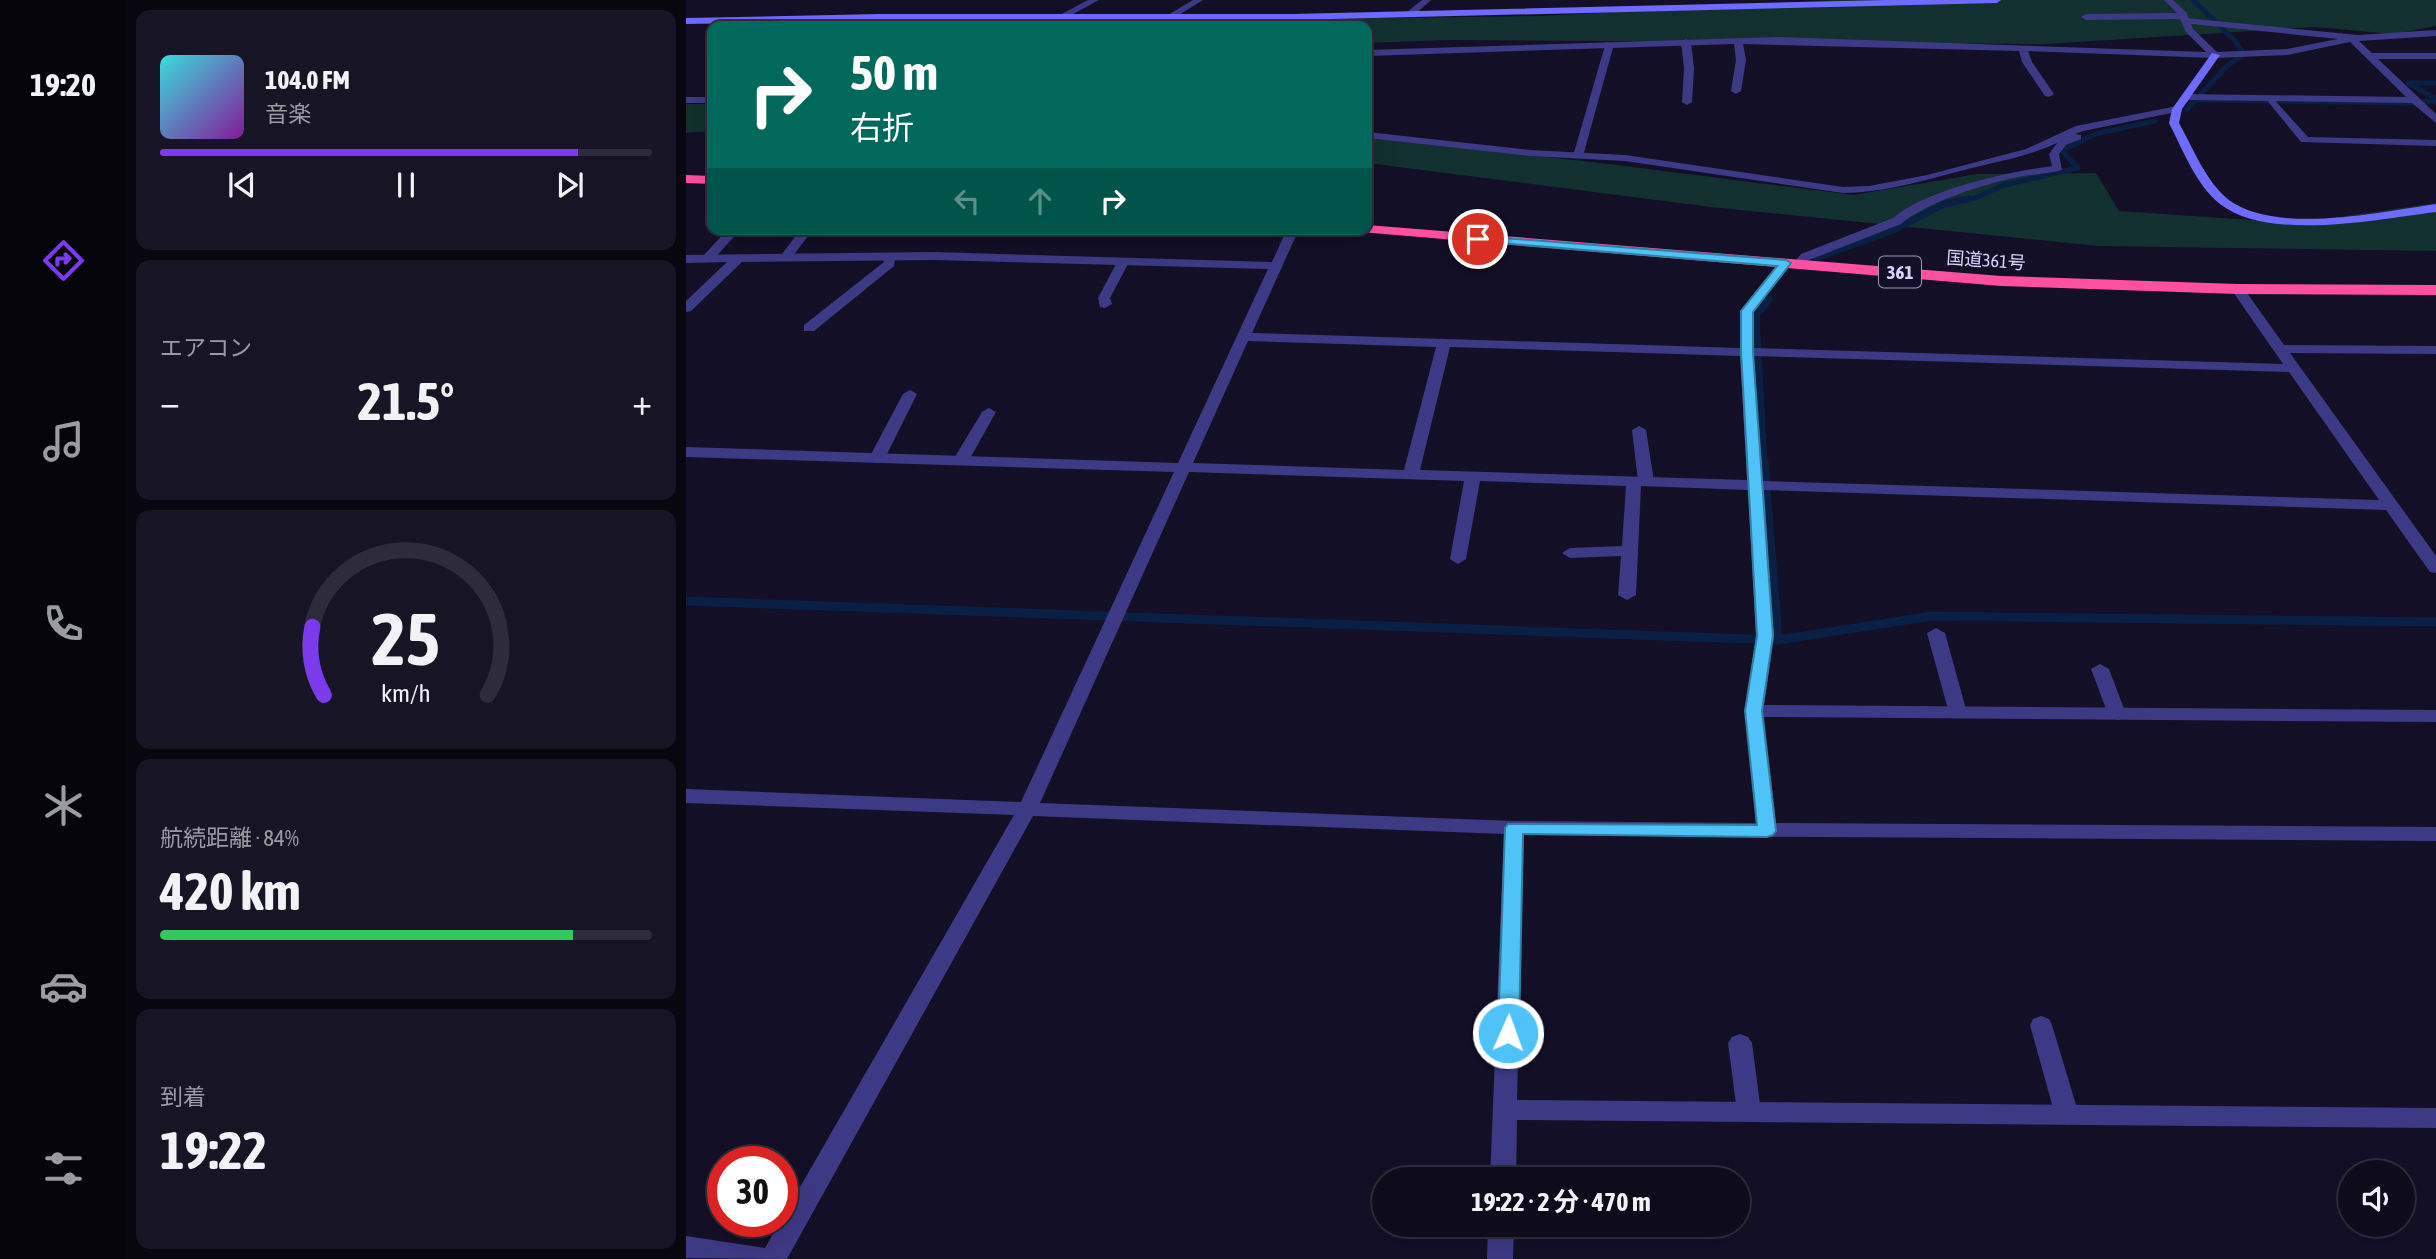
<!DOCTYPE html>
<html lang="ja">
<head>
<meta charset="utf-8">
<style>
	body { margin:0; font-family:"Asap Condensed","Noto Sans JP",sans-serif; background:#171425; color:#f1f3f6; height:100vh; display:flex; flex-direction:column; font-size:26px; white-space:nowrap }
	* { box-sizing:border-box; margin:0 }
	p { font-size:23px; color:#9b9ba3 }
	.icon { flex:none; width:38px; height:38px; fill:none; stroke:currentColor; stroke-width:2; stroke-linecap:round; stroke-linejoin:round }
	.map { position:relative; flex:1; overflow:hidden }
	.side { display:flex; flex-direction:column; gap:10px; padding:10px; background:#08060f; width:560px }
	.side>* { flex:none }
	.top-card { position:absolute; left:21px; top:21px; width:665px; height:214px; border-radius:14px; box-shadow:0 7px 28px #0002,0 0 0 2px #2e2b3b; background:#00695c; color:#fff; overflow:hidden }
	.fabs { position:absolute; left:1652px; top:1160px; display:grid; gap:14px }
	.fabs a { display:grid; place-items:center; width:77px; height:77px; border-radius:50%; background:#0e0b1c; box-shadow:0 7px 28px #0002,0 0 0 2px #2e2b3b; font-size:35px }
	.speed { position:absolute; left:21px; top:1146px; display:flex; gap:14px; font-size:35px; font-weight:700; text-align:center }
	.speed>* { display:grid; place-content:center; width:91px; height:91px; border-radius:50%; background:#0e0b1c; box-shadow:0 7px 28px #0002,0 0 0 2px #2e2b3b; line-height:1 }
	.speed .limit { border:10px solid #d22; background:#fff; color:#111 }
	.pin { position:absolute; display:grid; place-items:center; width:60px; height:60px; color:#fff; margin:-30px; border:4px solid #fff; border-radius:50%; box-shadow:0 2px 7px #0007 }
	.me { position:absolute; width:77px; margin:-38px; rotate:2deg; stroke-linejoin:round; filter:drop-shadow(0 0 5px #0008) }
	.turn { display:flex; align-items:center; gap:24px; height:147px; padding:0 28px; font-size:32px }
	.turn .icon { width:91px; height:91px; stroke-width:2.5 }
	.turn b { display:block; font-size:49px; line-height:60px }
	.lanes { display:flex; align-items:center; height:66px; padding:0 28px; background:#0003; justify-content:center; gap:35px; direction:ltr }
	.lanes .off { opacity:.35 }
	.big { font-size:52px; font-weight:700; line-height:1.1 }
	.side .tile { flex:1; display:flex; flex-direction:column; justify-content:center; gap:10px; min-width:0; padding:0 24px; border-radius:14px; background:#171425 }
	.side .dial { align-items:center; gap:0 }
	.dial svg { height:182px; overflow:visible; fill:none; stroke:#2e2b3b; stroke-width:7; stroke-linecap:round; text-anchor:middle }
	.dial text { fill:#f1f3f6; stroke:none }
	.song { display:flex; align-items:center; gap:21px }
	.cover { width:84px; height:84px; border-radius:10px; background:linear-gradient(135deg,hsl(180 70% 55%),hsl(290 70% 35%)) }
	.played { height:7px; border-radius:4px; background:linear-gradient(90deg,#7c3aed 85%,#2e2b3b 85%) }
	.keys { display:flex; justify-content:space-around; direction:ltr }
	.heat { display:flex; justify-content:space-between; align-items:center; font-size:38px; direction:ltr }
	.charge { height:10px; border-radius:5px; background:linear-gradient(90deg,#34c759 84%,#2e2b3b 0) }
	.trip { position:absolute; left:686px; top:1167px; width:378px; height:70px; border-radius:35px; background:#0e0b1c; box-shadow:0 7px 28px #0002,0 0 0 2px #2e2b3b; font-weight:700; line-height:70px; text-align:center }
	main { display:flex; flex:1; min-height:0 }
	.menu { display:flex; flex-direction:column; width:126px; justify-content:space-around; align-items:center; background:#06040b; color:#9b9ba3 }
	.menu .icon { width:49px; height:49px }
	.menu .on { color:#7c3aed }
	.menu b { font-size:32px; color:#f1f3f6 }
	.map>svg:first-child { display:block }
	.green { fill:#12302f }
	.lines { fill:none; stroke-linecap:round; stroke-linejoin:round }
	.stream-far2 { stroke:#0a1f44; stroke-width:5 }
	.stream-far1 { stroke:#0a1f44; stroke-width:7 }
	.stream { stroke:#0a1f44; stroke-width:9 }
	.lane { fill:#3d3a85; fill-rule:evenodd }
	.street { fill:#3d3a85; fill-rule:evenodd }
	.secondary { fill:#6f6bff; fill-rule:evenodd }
	.highway { fill:#ff4fa3; fill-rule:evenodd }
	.route { fill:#4fc3f7; stroke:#337fa1; stroke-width:2 }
	.labels { text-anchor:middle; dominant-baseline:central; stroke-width:7; stroke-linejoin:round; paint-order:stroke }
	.far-street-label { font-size:18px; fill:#d9d4ff; stroke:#130f26 }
	.shield { fill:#130f26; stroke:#9e99be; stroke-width:2 }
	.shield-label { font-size:19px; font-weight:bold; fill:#d9d4ff }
</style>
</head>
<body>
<main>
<nav class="menu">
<b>19:20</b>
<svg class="icon on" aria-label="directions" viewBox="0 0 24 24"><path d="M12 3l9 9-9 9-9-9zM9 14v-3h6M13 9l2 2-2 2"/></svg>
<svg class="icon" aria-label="music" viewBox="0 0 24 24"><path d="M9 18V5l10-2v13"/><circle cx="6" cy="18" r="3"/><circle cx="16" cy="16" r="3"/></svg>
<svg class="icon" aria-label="phone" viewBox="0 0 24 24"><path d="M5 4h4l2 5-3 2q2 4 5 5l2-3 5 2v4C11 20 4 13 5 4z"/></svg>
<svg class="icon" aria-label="climate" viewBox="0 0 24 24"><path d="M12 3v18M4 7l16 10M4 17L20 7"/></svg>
<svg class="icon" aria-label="car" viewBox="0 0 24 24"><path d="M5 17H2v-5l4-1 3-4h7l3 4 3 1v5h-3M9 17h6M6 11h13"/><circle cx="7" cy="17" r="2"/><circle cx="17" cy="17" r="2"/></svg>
<svg class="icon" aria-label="filters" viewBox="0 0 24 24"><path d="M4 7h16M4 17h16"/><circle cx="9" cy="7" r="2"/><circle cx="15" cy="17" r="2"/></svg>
</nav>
<section class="side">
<div class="tile">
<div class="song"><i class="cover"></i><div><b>104.0 FM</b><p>音楽</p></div></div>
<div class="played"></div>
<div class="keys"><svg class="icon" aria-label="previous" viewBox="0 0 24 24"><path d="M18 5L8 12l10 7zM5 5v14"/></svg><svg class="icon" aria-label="pause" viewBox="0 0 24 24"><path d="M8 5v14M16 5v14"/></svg><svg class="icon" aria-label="next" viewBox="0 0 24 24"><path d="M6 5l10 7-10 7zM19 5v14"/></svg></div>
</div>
<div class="tile"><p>エアコン</p>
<div class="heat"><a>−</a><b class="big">21.5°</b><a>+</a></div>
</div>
<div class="tile dial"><svg viewBox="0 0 100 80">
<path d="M14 69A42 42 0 1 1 86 69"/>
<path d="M14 69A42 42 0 0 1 9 39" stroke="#7c3aed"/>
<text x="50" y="56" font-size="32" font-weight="700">25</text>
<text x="50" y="72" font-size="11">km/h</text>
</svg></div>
<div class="tile"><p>航続距離 · 84%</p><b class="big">420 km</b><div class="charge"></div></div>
<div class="tile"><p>到着</p><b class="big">19:22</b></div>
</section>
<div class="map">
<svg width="1750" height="1259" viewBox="0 0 1750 1259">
	<rect width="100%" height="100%" fill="#130f26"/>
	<g class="green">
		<polygon points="1148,0 1750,0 1750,26 1708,34 1628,27 1360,44 762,40 681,43 681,26 63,26 854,16"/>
		<polygon points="0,104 26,104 26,131 0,133"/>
		<polygon points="681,138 915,163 1168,195 1291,174 1410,173 1433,211 1611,223 1750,203 1750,251 1412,246 1025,207 681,163"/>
	</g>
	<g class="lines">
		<g class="stream-far2">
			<polyline points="1750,83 1722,83 1750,99"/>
			<polyline points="1512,100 1718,103 1750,101"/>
			<polyline points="1501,109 1541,66 1558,54 1550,42 1507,0"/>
			<polyline points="1273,201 1289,198 1318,185 1392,168 1376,151 1409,134 1469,121"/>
		</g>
		<g class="stream-far1">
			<polyline points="1130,258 1210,229 1258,204 1282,199"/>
			<polyline points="1078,464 1070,316 1083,299"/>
		</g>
		<g class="stream">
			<polyline points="1078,462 1092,640"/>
			<polyline points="0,601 1092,640 1246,616 1750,622"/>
		</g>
		<g class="lane">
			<polygon points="507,0 517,0 485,20 477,18"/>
			<polygon points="1499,18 1672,35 1677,38 1672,41 1496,23 1496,19"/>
			<polygon points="1000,39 1005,42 1008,68 1006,102 1001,105 996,102 998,68 995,42"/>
			<polygon points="920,42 928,44 897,156 888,158 887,156"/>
			<polygon points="1584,95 1622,137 1750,140 1750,146 1615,142 1579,98"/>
			<polygon points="42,229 55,229 25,262 17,262 17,256"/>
			<polygon points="115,229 126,231 103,261 95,261 93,258"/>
			<polygon points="203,253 209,257 208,266 128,331 118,331 118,325 198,262 197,257"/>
			<polygon points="437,258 443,262 424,298 426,304 419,308 414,307 412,298 431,262"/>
			<polygon points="224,390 231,394 199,458 191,463 186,461 183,458 217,394"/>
			<polygon points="303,408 310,412 283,460 280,463 270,463 267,460 296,412"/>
			<polygon points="953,426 960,430 968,481 960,486 952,481 946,430"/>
			<polygon points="1250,628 1259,633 1281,713 1279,717 1265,717 1263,713 1241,633"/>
			<polygon points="1414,664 1423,669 1440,714 1438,718 1431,720 1422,714 1405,669"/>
			<polygon points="1355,1016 1363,1019 1366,1025 1393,1115 1390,1122 1381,1125 1372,1122 1369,1115 1344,1025 1347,1019"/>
			<polygon points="1054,1034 1062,1037 1066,1043 1075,1112 1072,1119 1063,1122 1054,1119 1051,1112 1042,1043 1046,1037"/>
		</g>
		<g class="street">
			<polygon points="402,0 413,0 378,19 370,17"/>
			<polygon points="736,0 745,0 727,16 721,16 721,12"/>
			<polygon points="1478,0 1487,0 1500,12 1507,29 1531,52 1601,49 1672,35 1750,30 1750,36 1673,41 1686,53 1750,53 1750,59 1692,59 1750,114 1750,123 1726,103 1500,100 1495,97 1500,94 1720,97 1664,42 1601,55 1529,58 1342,51 1346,62 1368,94 1363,97 1359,96 1336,62 1333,51 1057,44 1060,60 1055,91 1050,94 1045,91 1050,60 1048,44 681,56 681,50 1091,37 1520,52 1500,32 1494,19 1400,20 1395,17 1400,14 1491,13"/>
			<polygon points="4,18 161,23 166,26 1,23 1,19"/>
			<rect x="0" y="97" width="26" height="6"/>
			<path d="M1491 106 1495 107V111L1397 131 1389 134 1395 135V139L1380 145 1373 154 1376 170C1362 174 1347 174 1332 177 1301 183 1238 203 1215 224L1123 260 1113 268 1107 264 1115 254 1207 218C1239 190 1322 172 1366 166L1363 154 1371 143C1341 157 1310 162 1278 170 1236 181 1201 192 1157 193L939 161 844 156 681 138V132L844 150 939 155 1157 187 1183 186 1241 175 1340 149 1390 126Z"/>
			<path d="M601 229H613L566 333 1054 348V311L1095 260 1099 259 1105 263 1068 311V348L1597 364 1545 289 1551 285 1556 286 1598 345 1750 346V354L1604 353 1750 556V573L1744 572 1700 510 1078 490 1088 636 1078 705 1750 710V722L1078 717 1090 823 1750 827V841L838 835 831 1100 1750 1108V1128L831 1120 830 1180H804L818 834 347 816 101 1259 0 1258V1236L79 1248 328 815 0 803V789L335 802 488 472 0 457V447L492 463 582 269 248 260 56 262 5 311 0 312V301L41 262 0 263V255L248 252 586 262ZM562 341 750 347 718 470 507 463ZM764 347 1054 356 1061 480 734 470ZM1068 356 1603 372 1693 500 1077 481ZM503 472 778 481 764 559 772 564 780 559 794 481 940 486 936 546 884 548 876 553 884 558 935 556 932 595 941 600 950 595 955 486 1062 490 1070 636 1059 711 1070 823 828 821 354 803Z"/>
			<polygon points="802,1225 828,1225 827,1259 801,1259"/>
		</g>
		<g class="secondary">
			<polygon points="1201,0 1315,0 1311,3 606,20 193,20 0,24 0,18 193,14 606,14"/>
			<path d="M1526 53 1534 55 1496 109 1493 123C1507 148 1520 182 1543 200 1591 235 1694 212 1750 204V212C1693 219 1582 242 1534 204 1510 185 1497 150 1483 123L1486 109Z"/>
		</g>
		<g class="highway">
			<polygon points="0,175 26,176 26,184 0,183"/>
			<polygon points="681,225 1315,276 1551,284 1750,285 1750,295 1551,294 1315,286 675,232 673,229 681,229"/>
		</g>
	</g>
	<polygon class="route" points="792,236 1100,260 1105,263 1067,312 1067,352 1087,636 1076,711 1090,831 1087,835 1081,837 837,834 833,1033 830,1039 822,1041 815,1039 812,1033 819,828 822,824 1071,825 1059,711 1071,636 1055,352 1055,311 1091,266 788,241 786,239"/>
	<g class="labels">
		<g class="far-street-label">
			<text transform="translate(1300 260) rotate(4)">国道361号</text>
		</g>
		<rect class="shield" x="1193" y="256.5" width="42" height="31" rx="5"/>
		<g class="shield-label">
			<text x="1214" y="272">361</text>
		</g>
	</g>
</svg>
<div class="fabs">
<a><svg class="icon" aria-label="sound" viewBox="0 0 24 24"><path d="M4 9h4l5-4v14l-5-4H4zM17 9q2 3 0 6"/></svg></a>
</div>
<div class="speed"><div class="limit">30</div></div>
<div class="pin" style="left:792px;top:239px;background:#d93025"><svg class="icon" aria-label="arrive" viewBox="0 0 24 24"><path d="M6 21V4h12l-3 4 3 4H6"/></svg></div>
<svg class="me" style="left:822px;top:1033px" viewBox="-20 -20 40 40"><circle r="17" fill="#4fc3f7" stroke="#fff" stroke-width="3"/><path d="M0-11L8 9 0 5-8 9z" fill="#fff"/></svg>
<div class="trip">19:22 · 2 分 · 470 m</div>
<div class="top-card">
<div class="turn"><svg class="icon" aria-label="right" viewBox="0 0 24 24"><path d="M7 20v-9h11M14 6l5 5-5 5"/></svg><div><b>50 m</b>右折</div></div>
<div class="lanes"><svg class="icon off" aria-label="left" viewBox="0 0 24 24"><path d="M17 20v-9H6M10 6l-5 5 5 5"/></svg><svg class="icon off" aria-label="ahead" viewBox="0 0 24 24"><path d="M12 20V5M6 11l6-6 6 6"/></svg><svg class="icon" aria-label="right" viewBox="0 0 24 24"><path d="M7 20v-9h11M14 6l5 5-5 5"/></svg></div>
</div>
</div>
</main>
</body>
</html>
